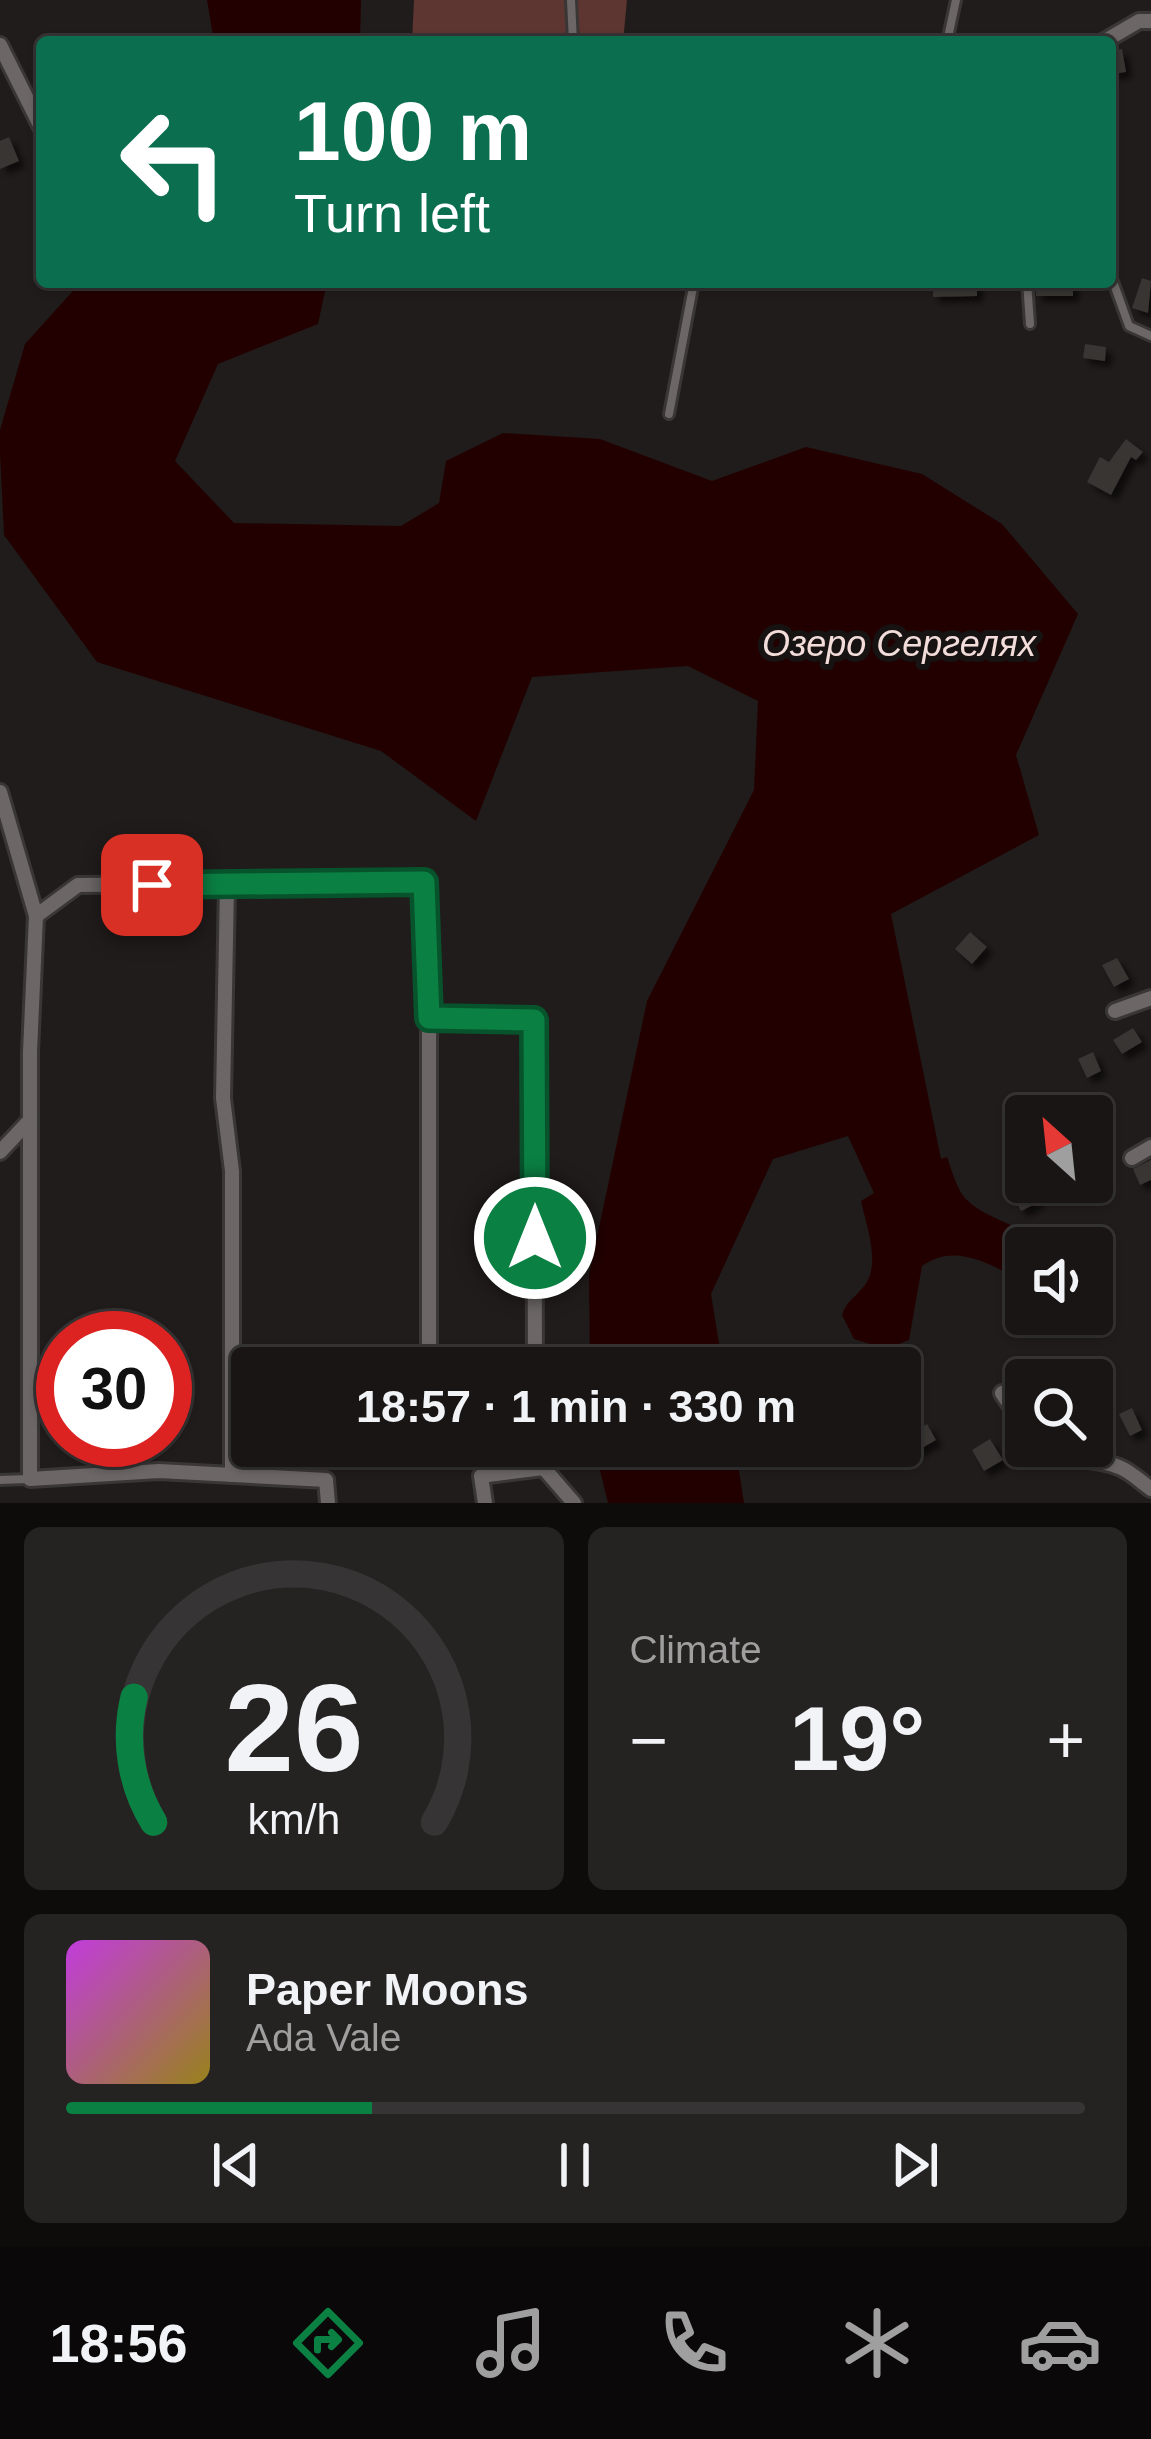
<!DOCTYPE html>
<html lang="en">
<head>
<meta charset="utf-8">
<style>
	body { margin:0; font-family:Arial,sans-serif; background:#252222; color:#f1f3f6; height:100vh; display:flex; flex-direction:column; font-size:45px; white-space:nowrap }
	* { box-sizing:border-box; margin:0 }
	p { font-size:39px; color:#9f9fa0 }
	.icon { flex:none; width:66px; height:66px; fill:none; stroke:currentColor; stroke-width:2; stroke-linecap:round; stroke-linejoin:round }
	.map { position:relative; height:1503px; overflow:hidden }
	.side { display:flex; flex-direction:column; gap:24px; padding:24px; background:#0d0c0b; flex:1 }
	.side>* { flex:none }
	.banner { position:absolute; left:36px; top:36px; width:1080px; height:252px; border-radius:12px; box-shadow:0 3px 9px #0004,0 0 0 3px #363434; background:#0b6e4f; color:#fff; overflow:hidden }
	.needle { width:78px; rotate:333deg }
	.controls { position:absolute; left:1005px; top:1095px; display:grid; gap:24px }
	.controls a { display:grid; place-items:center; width:108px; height:108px; border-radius:12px; background:#181514; box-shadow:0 3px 9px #0004,0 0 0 3px #363434; font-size:60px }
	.speed { position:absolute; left:36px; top:1311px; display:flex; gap:24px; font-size:60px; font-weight:700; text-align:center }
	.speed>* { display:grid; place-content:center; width:156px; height:156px; border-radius:50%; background:#181514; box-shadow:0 3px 9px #0004,0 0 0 3px #363434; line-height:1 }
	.speed .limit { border:18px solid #d22; background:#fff; color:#111 }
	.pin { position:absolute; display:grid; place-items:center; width:102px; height:102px; color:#fff; margin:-51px; border-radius:24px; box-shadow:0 6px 18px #0006 }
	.me { position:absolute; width:132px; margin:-66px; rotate:0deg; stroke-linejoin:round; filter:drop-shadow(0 0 9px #0008) }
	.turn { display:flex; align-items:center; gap:42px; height:252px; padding:0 60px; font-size:54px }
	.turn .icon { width:156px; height:156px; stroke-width:2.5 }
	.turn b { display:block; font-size:84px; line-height:102px }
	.big { font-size:90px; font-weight:600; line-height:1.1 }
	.side .tile { flex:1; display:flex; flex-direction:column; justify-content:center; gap:18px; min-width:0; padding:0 42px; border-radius:18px; background:#252222 }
	.side .dial { align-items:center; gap:0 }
	.dial svg { height:312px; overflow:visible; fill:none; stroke:#363434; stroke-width:7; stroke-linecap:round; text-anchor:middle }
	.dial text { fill:#f1f3f6; stroke:none }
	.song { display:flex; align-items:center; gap:36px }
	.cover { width:144px; height:144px; border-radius:18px; background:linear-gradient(135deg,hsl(290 70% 55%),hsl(50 70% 35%)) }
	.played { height:12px; border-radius:6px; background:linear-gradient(90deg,#0b8043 30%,#363434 30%) }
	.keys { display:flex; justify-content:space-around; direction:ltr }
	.heat { display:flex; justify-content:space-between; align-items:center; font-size:66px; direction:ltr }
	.side .tiles { flex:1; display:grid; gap:24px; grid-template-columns:1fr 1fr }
	.tile:last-child { grid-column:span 2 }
	.trip { position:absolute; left:231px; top:1347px; width:690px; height:120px; border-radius:12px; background:#181514; box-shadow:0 3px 9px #0004,0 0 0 3px #363434; font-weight:600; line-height:120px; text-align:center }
	.tabs { display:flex; height:192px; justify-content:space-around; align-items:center; background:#0a0808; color:#9f9fa0 }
	.tabs .icon { width:84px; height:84px }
	.tabs .selected { color:#0b8043 }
	.tabs b { font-size:54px; color:#f1f3f6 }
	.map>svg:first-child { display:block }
	.green { fill:#5d3531 }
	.water { fill:#230000 }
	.building { fill:#383433; filter:url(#shadow) }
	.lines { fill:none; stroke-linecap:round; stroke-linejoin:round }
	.service-casing { stroke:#393635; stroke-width:14 }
	.minor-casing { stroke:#393635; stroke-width:20 }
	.service { stroke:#6c6666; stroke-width:8 }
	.minor { stroke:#6c6666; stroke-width:14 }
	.route-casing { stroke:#07532c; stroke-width:30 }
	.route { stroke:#0b8043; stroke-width:21 }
	.labels { text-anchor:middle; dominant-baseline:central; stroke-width:12; stroke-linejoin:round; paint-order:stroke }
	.water-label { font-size:36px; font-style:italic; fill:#f2ddda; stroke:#171312 }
</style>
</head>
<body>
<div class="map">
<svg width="1151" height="1503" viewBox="0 0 1151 1503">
	<defs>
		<filter id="shadow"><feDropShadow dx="6" dy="6" stdDeviation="3" flood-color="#0009"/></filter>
	</defs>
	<rect width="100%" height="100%" fill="#201c1b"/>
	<polygon class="green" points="414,0 627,0 623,42 412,42"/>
	<g class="water">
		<polygon points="207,0 361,0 360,42 214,42"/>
		<path d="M81 282H327L318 324 218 364 175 461 234 523 401 526 439 503 446 461 503 433 600 439 712 481 806 447 922 474 1002 524 1078 614 1016 755 1039 835 891 914 941 1159 947 1157C952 1170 957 1191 967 1200 988 1221 1021 1222 1038 1248H1026V1282C991 1266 957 1241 922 1266L909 1340 886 1349 854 1339 842 1315C846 1301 857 1296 865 1285 881 1263 866 1225 861 1201L874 1193 848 1136 773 1159 711 1294 723 1368H590L589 1275 647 1001 754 790 758 701 688 666 532 677 476 821 381 751 97 662 4 535 0 453V430L25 344Z"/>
		<polygon points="594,1446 735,1446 744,1503 608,1503"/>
	</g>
	<g class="building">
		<polygon points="1122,49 1126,72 1112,74 1110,51"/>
		<polygon points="9,137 19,161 0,169 0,141"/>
		<polygon points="1142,278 1151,281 1148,313 1132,308"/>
		<polygon points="933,282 977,282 977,296 933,297"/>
		<polygon points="1035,282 1073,282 1073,296 1036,296"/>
		<polygon points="1085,344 1106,347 1105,361 1083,358"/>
		<polygon points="1126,439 1143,452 1136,460 1131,457 1111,495 1087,482 1100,457 1109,462"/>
		<polygon points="970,932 987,947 972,964 955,949"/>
		<polygon points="1117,958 1129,979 1114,987 1102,965"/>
		<polygon points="1133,1028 1142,1042 1122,1054 1113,1040"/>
		<polygon points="1093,1052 1101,1071 1087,1078 1078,1059"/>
		<polygon points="1151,1160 1151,1180 1140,1185 1133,1169"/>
		<polygon points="1029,1182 1039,1202 1021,1211 1011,1191"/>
		<polygon points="1132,1408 1142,1430 1130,1436 1119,1414"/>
		<polygon points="927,1424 936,1440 915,1452 906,1437"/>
		<polygon points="990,1439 1003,1460 984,1471 972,1450"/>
	</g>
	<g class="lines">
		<defs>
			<g id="service">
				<polyline points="571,0 573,42"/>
				<polyline points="947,42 956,0"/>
				<polyline points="1110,273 1129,326 1151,336"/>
				<polyline points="1027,282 1030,324"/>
				<polyline points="669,414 694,282"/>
				<polyline points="0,1480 28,1479"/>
			</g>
			<g id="minor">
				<polyline points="1103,42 1139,21 1151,21"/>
				<polyline points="0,45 42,129"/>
				<polyline points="0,792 36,916 30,1052 30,1479 159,1471 326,1480 328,1503"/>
				<polyline points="227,885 223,1098 232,1171 232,1475"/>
				<polyline points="36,916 78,885 424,882 429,1019 429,1368"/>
				<polyline points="1115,1011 1151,998"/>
				<polyline points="429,1019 534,1020 535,1368"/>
				<polyline points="0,1152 30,1120"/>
				<polyline points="1132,1158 1151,1147"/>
				<polyline points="1002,1393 1026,1429"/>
				<polyline points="430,1446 430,1453"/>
				<polyline points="535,1446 535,1458 574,1503"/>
				<path d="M1036 1446C1060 1464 1091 1455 1119 1467 1130 1471 1141 1482 1151 1489"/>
				<polyline points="485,1503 481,1476 543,1468"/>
			</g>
		</defs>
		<use href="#service" class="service-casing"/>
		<use href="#minor" class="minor-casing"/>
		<use href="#service" class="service"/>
		<use href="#minor" class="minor"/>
	</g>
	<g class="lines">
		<defs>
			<polyline id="route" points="152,885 424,882 429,1018 534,1020 535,1238"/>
		</defs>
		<use href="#route" class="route-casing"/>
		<use href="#route" class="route"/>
	</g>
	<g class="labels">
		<g class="water-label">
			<text x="899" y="643">Озеро Сергелях</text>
		</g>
	</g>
</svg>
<div class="controls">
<a><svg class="needle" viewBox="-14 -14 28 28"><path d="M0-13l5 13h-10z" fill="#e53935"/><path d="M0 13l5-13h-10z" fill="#9f9fa0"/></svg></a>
<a><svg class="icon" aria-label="sound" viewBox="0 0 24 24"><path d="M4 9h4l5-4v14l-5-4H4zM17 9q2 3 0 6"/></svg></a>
<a><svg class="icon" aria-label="search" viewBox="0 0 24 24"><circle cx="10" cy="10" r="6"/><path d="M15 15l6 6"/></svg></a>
</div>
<div class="speed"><div class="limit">30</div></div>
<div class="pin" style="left:152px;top:885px;background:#d93025"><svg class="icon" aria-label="arrive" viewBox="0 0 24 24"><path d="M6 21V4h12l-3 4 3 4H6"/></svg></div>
<svg class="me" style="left:535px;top:1238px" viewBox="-20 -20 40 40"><circle r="17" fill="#0b8043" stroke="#fff" stroke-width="3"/><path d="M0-11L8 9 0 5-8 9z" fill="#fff"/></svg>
<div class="trip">18:57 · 1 min · 330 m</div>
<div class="banner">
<div class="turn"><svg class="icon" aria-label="left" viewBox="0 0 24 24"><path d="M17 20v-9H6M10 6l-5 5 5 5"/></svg><div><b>100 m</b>Turn left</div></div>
</div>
</div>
<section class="side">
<div class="tiles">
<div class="tile dial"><svg viewBox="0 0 100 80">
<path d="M14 69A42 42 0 1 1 86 69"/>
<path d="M14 69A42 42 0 0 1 9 37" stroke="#0b8043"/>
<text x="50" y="56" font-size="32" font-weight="700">26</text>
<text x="50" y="72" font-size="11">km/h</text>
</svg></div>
<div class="tile"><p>Climate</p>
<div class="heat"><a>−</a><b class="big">19°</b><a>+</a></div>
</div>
<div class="tile">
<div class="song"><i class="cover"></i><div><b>Paper Moons</b><p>Ada Vale</p></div></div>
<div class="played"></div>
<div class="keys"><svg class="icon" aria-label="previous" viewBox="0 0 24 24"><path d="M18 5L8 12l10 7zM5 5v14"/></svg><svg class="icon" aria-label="pause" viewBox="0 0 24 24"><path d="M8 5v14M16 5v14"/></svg><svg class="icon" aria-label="next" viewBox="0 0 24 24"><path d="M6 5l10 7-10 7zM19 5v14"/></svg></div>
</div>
</div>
</section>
<nav class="tabs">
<b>18:56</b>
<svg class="icon selected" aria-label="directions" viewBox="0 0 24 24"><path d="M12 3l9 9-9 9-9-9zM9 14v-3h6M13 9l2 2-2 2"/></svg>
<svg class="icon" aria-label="music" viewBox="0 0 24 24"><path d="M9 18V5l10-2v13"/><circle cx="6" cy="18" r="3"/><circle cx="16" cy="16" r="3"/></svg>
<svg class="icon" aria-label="phone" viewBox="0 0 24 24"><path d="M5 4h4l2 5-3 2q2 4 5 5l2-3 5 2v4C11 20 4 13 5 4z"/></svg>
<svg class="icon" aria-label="climate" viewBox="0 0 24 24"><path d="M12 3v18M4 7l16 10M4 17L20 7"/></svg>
<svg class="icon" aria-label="car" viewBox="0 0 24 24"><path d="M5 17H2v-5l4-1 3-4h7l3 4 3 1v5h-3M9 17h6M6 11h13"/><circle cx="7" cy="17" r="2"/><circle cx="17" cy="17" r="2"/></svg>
</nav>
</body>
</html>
